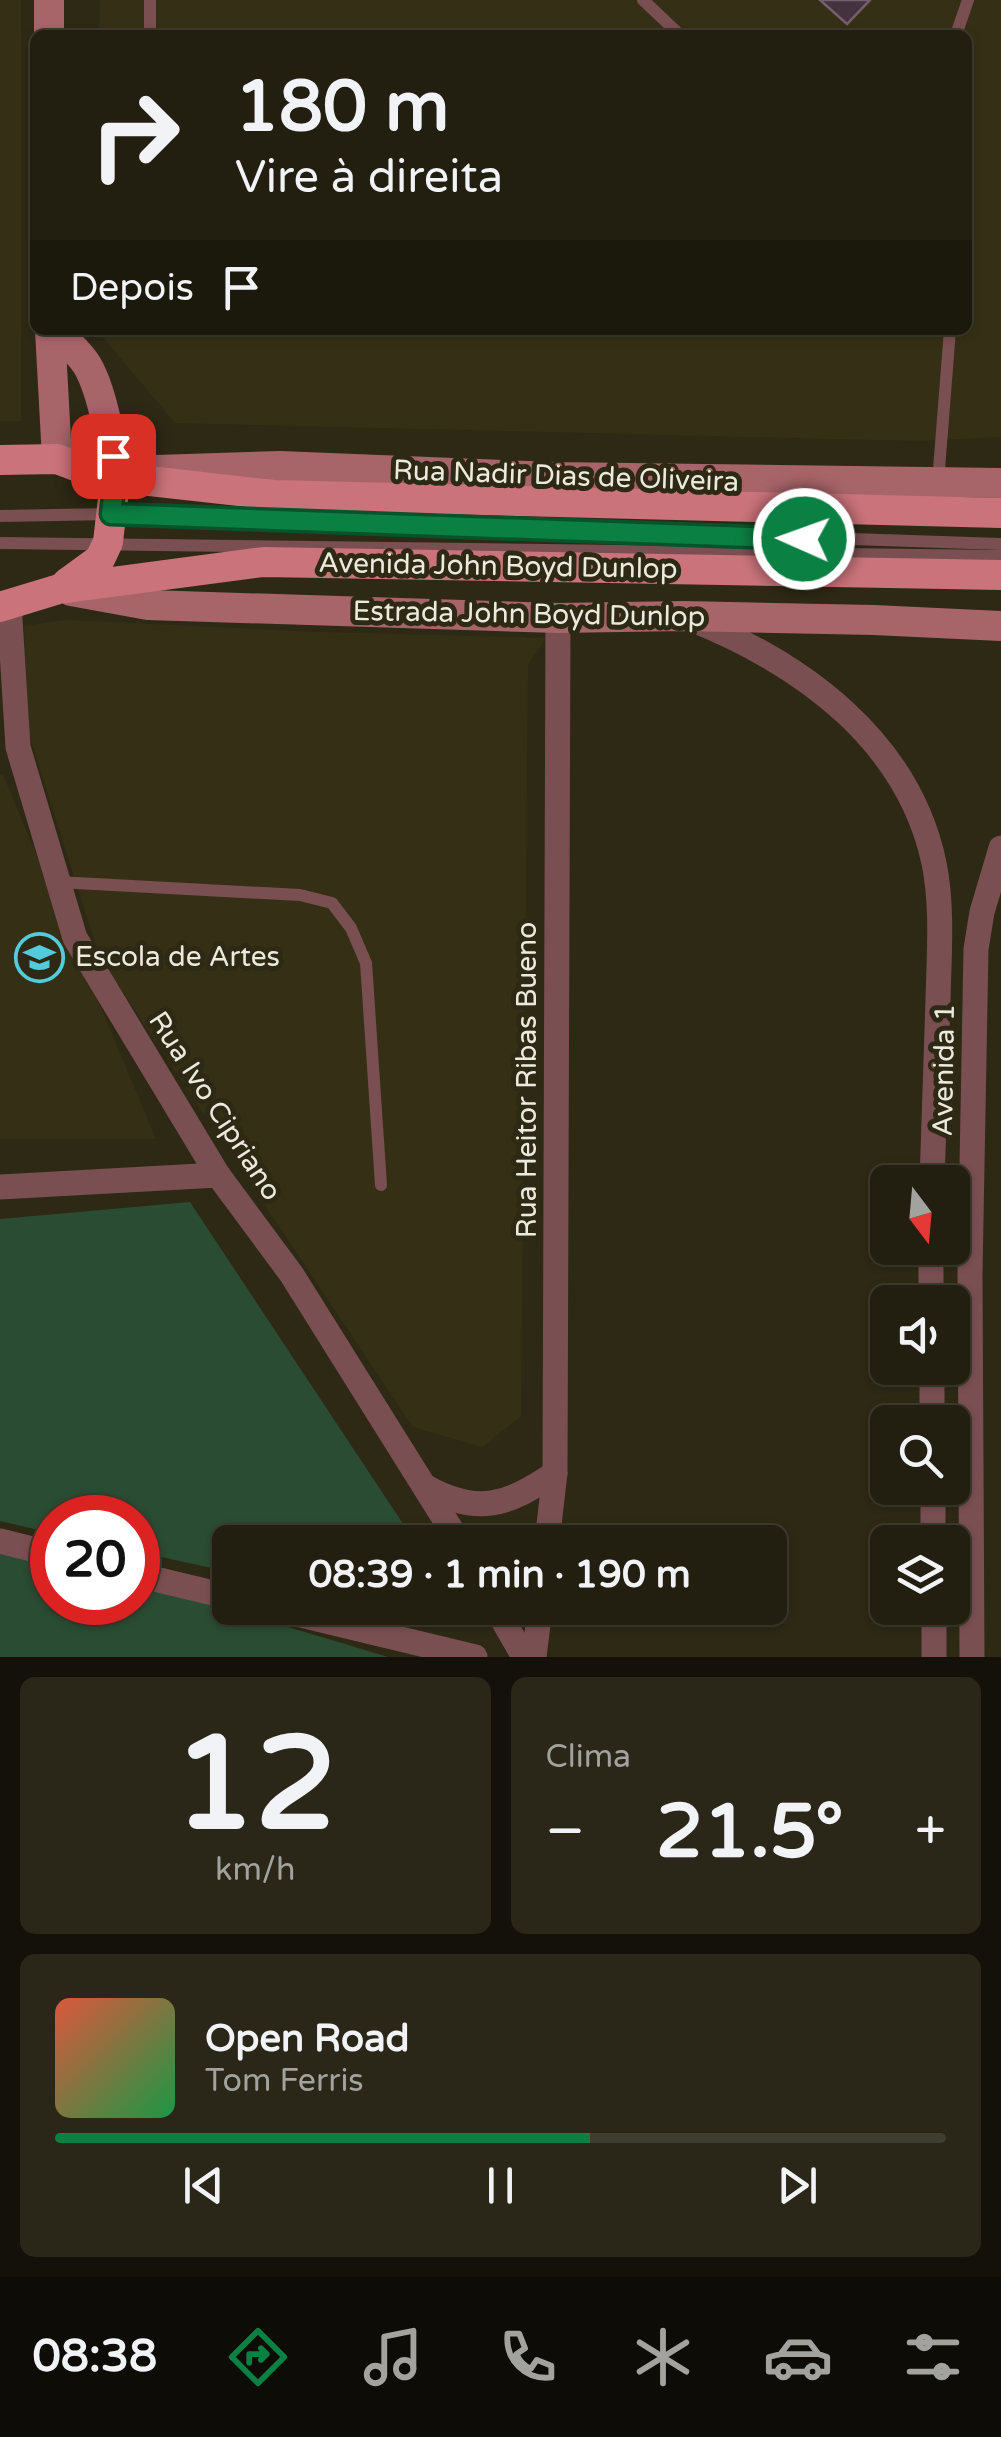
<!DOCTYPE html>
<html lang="pt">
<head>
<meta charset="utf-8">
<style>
	body { margin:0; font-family:"Varela Round",sans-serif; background:#2a2719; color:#f1f3f6; height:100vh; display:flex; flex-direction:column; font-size:38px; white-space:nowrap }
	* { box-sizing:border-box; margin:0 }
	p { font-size:32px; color:#a2a29f }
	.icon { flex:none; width:55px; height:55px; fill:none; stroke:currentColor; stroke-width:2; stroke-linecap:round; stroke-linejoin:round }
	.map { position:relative; height:1657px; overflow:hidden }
	.panel { display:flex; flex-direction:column; gap:20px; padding:20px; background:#131109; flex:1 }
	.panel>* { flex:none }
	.guide { position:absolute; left:30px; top:30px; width:942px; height:305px; border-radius:15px; box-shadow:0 2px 8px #0004,0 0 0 2px #3f3d30; background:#221f10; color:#f1f3f6; overflow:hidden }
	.needle { width:65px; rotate:164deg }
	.tools { position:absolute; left:870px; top:1165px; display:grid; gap:20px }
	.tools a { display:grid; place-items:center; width:100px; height:100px; border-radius:15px; background:#221f10; box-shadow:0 2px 8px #0004,0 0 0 2px #3f3d30; font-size:50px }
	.speed { position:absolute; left:30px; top:1495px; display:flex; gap:20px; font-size:50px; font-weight:700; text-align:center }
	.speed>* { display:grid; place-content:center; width:130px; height:130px; border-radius:50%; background:#221f10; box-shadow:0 2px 8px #0004,0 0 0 2px #3f3d30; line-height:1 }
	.speed .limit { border:15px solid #d22; background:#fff; color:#111 }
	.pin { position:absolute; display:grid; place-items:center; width:85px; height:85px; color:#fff; margin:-42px; border-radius:20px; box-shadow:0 5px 15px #0006 }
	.me { position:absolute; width:110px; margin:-55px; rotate:272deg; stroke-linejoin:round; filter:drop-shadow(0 0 8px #0008) }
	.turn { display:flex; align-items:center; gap:35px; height:210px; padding:0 40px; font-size:45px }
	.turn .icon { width:130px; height:130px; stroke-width:2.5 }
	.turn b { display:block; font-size:70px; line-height:85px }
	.then { display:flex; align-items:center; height:95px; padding:0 40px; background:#0003; gap:20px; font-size:38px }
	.big { font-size:75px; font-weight:700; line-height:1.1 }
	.panel .widget { flex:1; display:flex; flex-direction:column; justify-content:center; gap:15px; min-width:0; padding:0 35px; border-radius:15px; background:#2a2719 }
	.panel .dial { align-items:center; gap:0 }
	.dial b { font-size:130px; line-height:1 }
	.song { display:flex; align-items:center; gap:30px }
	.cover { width:120px; height:120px; border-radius:15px; background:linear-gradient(135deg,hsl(10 70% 55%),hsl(140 70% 35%)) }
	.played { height:10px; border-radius:5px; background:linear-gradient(90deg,#0b8043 60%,#3f3d30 60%) }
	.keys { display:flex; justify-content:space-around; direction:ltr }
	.heat { display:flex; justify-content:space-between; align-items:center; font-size:55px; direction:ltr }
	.panel .tiles { flex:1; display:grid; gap:20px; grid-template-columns:1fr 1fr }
	.widget:last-child { grid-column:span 2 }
	.trip { position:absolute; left:212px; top:1525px; width:575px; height:100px; border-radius:15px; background:#221f10; box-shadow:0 2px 8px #0004,0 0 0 2px #3f3d30; font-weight:700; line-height:100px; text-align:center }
	.tabs { display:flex; height:160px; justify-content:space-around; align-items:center; background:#0e0c06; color:#a2a29f }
	.tabs .icon { width:70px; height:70px }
	.tabs .active { color:#0b8043 }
	.tabs b { font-size:45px; color:#f1f3f6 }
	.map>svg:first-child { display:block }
	.built { fill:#353015 }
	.green { fill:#2a4c33 }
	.building { fill:#44323f; stroke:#735f6d; stroke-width:2.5 }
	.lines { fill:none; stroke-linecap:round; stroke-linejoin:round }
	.lane { stroke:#7a4f52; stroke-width:12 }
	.street { stroke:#7a4f52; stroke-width:25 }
	.secondary { stroke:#a76469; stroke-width:30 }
	.primary { stroke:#ca737a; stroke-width:30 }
	.route-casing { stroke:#07532c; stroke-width:25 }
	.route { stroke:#0b8043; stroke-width:18 }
	.labels { text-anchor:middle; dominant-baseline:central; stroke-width:10; stroke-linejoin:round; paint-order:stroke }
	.street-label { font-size:28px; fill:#eceadd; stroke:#2d2915 }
	.poi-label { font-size:28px; fill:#eceadd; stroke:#2d2915; text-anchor:start }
</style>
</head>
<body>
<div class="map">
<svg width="1001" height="1657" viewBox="0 0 1001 1657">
	<rect width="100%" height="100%" fill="#2d2915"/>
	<g class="built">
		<rect x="0" y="0" width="21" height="421"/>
		<polygon points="100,0 1001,0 1001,437 919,441 175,423 97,330 968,330 968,35 99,35"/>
		<polygon points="67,620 319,632 546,638 528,665 521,1416 482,1447 413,1427 100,958 29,735 24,626"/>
		<polygon points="0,775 3,775 156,1139 0,1139"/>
	</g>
	<g class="green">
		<polygon points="190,1202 415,1542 230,1542 230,1572 138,1552 138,1518 52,1518 52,1533 0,1521 0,1219"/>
		<polygon points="0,1541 52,1556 52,1602 138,1602 138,1582 388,1657 0,1657"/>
		<polygon points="392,1608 459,1608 470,1625"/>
	</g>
	<polygon class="building" points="820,0 870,0 847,24"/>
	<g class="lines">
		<g class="lane">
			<polyline points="150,0 150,35"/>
			<polyline points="643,0 680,35"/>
			<polyline points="956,35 968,0"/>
			<polyline points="938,482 950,330"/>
			<polyline points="0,516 111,514 1001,544"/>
			<polyline points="0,543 1001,556"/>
			<polyline points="58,882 300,895 332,903 351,928 366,963 381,1185"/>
		</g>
		<g class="street">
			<polyline points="9,603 18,747 75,938 218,1175 292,1275 459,1542"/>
			<path d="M693 620C802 664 908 740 934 863 943 907 939 956 938 1000 936 1061 934 1122 932 1182"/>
			<polyline points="0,1187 218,1175"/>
			<polyline points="931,1248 931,1302"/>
			<polyline points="932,1368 932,1422"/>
			<path d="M426 1487C478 1516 508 1505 555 1473"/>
			<polyline points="933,1488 933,1542"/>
			<polyline points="0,1541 52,1554"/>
			<polyline points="547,1542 555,1473 558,618"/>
			<polyline points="138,1575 230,1597"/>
			<polyline points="272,1608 475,1657"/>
			<polyline points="496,1608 524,1657"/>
			<polyline points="934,1608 934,1657"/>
			<polyline points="534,1657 540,1608"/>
			<polyline points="972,1657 970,1274 976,949 982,912 1001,848"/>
		</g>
		<g class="secondary">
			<polyline points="49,35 49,0"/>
			<polyline points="50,330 57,459"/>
			<path d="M56 330C65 341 80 353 87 365 103 392 113 450 115 481"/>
			<polyline points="141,476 156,470 280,466 554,477 1001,483"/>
			<polyline points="71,591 148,605 558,618 684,616 874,620 1001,626"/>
		</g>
		<g class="primary">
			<polyline points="0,460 57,459 115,481 132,479 274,495 1001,513"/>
			<polyline points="67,583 100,559 108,542 115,481"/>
			<polyline points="0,607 59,589 263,562 1001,575"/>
		</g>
	</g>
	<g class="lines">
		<defs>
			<polyline id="route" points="113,456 115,480 111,514 804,539"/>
		</defs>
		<use href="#route" class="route-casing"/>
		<use href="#route" class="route"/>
	</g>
	<defs>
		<symbol id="school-ring" viewBox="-11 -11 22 22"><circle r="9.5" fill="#2d2915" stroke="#53cbdb" stroke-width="1.5"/><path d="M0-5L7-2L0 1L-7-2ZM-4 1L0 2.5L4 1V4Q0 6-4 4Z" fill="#53cbdb"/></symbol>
	</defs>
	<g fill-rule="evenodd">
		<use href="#school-ring" x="12" y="930" width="55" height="55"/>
	</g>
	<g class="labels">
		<g class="street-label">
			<text transform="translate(566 476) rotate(2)">Rua Nadir Dias de Oliveira</text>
			<text transform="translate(498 566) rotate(1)">Avenida John Boyd Dunlop</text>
			<text transform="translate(529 614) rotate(1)">Estrada John Boyd Dunlop</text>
			<text transform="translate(944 1070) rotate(-89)">Avenida 1</text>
			<text transform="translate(527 1080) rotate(-90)">Rua Heitor Ribas Bueno</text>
			<text transform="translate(215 1106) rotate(57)">Rua Ivo Cipriano</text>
		</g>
		<g class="poi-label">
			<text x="75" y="957">Escola de Artes</text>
		</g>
	</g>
</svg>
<div class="tools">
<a><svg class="needle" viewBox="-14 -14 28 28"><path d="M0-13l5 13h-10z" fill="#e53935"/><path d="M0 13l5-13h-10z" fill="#a2a29f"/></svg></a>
<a><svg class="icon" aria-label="sound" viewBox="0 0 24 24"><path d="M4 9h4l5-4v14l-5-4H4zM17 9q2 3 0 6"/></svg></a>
<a><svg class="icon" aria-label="search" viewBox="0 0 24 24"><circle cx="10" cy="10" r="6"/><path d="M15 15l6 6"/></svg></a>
<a><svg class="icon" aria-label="layers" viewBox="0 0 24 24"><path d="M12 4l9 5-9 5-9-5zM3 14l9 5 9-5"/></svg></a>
</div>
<div class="speed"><div class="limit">20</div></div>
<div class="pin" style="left:113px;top:456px;background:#d93025"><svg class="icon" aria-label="arrive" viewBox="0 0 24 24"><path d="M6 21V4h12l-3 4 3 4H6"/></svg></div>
<svg class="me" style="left:804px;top:539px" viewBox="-20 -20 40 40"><circle r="17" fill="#0b8043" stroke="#fff" stroke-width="3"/><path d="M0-11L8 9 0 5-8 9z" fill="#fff"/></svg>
<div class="trip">08:39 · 1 min · 190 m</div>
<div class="guide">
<div class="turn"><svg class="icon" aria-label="right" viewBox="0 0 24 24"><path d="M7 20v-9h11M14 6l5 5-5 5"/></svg><div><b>180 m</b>Vire à direita</div></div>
<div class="then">Depois<svg class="icon" aria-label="arrive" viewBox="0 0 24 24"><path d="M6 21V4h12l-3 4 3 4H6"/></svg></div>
</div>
</div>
<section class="panel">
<div class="tiles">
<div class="widget dial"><b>12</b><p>km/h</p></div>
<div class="widget"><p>Clima</p>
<div class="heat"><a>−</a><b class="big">21.5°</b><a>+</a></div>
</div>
<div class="widget">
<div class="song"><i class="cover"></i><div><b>Open Road</b><p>Tom Ferris</p></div></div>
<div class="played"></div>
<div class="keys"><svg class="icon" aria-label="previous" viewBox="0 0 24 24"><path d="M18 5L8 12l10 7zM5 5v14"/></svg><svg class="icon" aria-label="pause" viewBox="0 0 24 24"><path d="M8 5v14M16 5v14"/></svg><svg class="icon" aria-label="next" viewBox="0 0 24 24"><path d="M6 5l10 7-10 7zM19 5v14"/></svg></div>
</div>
</div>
</section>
<nav class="tabs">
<b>08:38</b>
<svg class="icon active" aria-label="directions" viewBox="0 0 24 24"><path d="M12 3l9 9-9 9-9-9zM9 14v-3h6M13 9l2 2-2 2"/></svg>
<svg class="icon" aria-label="music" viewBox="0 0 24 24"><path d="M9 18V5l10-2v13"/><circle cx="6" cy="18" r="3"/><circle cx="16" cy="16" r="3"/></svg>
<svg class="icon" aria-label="phone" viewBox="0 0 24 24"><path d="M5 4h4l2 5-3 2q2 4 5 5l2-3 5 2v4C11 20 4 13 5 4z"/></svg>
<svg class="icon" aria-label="climate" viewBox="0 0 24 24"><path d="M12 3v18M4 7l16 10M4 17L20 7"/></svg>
<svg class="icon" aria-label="car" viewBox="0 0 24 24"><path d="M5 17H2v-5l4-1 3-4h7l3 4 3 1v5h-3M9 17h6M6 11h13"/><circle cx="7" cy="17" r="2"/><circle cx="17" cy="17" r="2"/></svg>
<svg class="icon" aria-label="filters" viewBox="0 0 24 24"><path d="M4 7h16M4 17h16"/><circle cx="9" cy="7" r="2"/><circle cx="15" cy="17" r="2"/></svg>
</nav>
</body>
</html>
